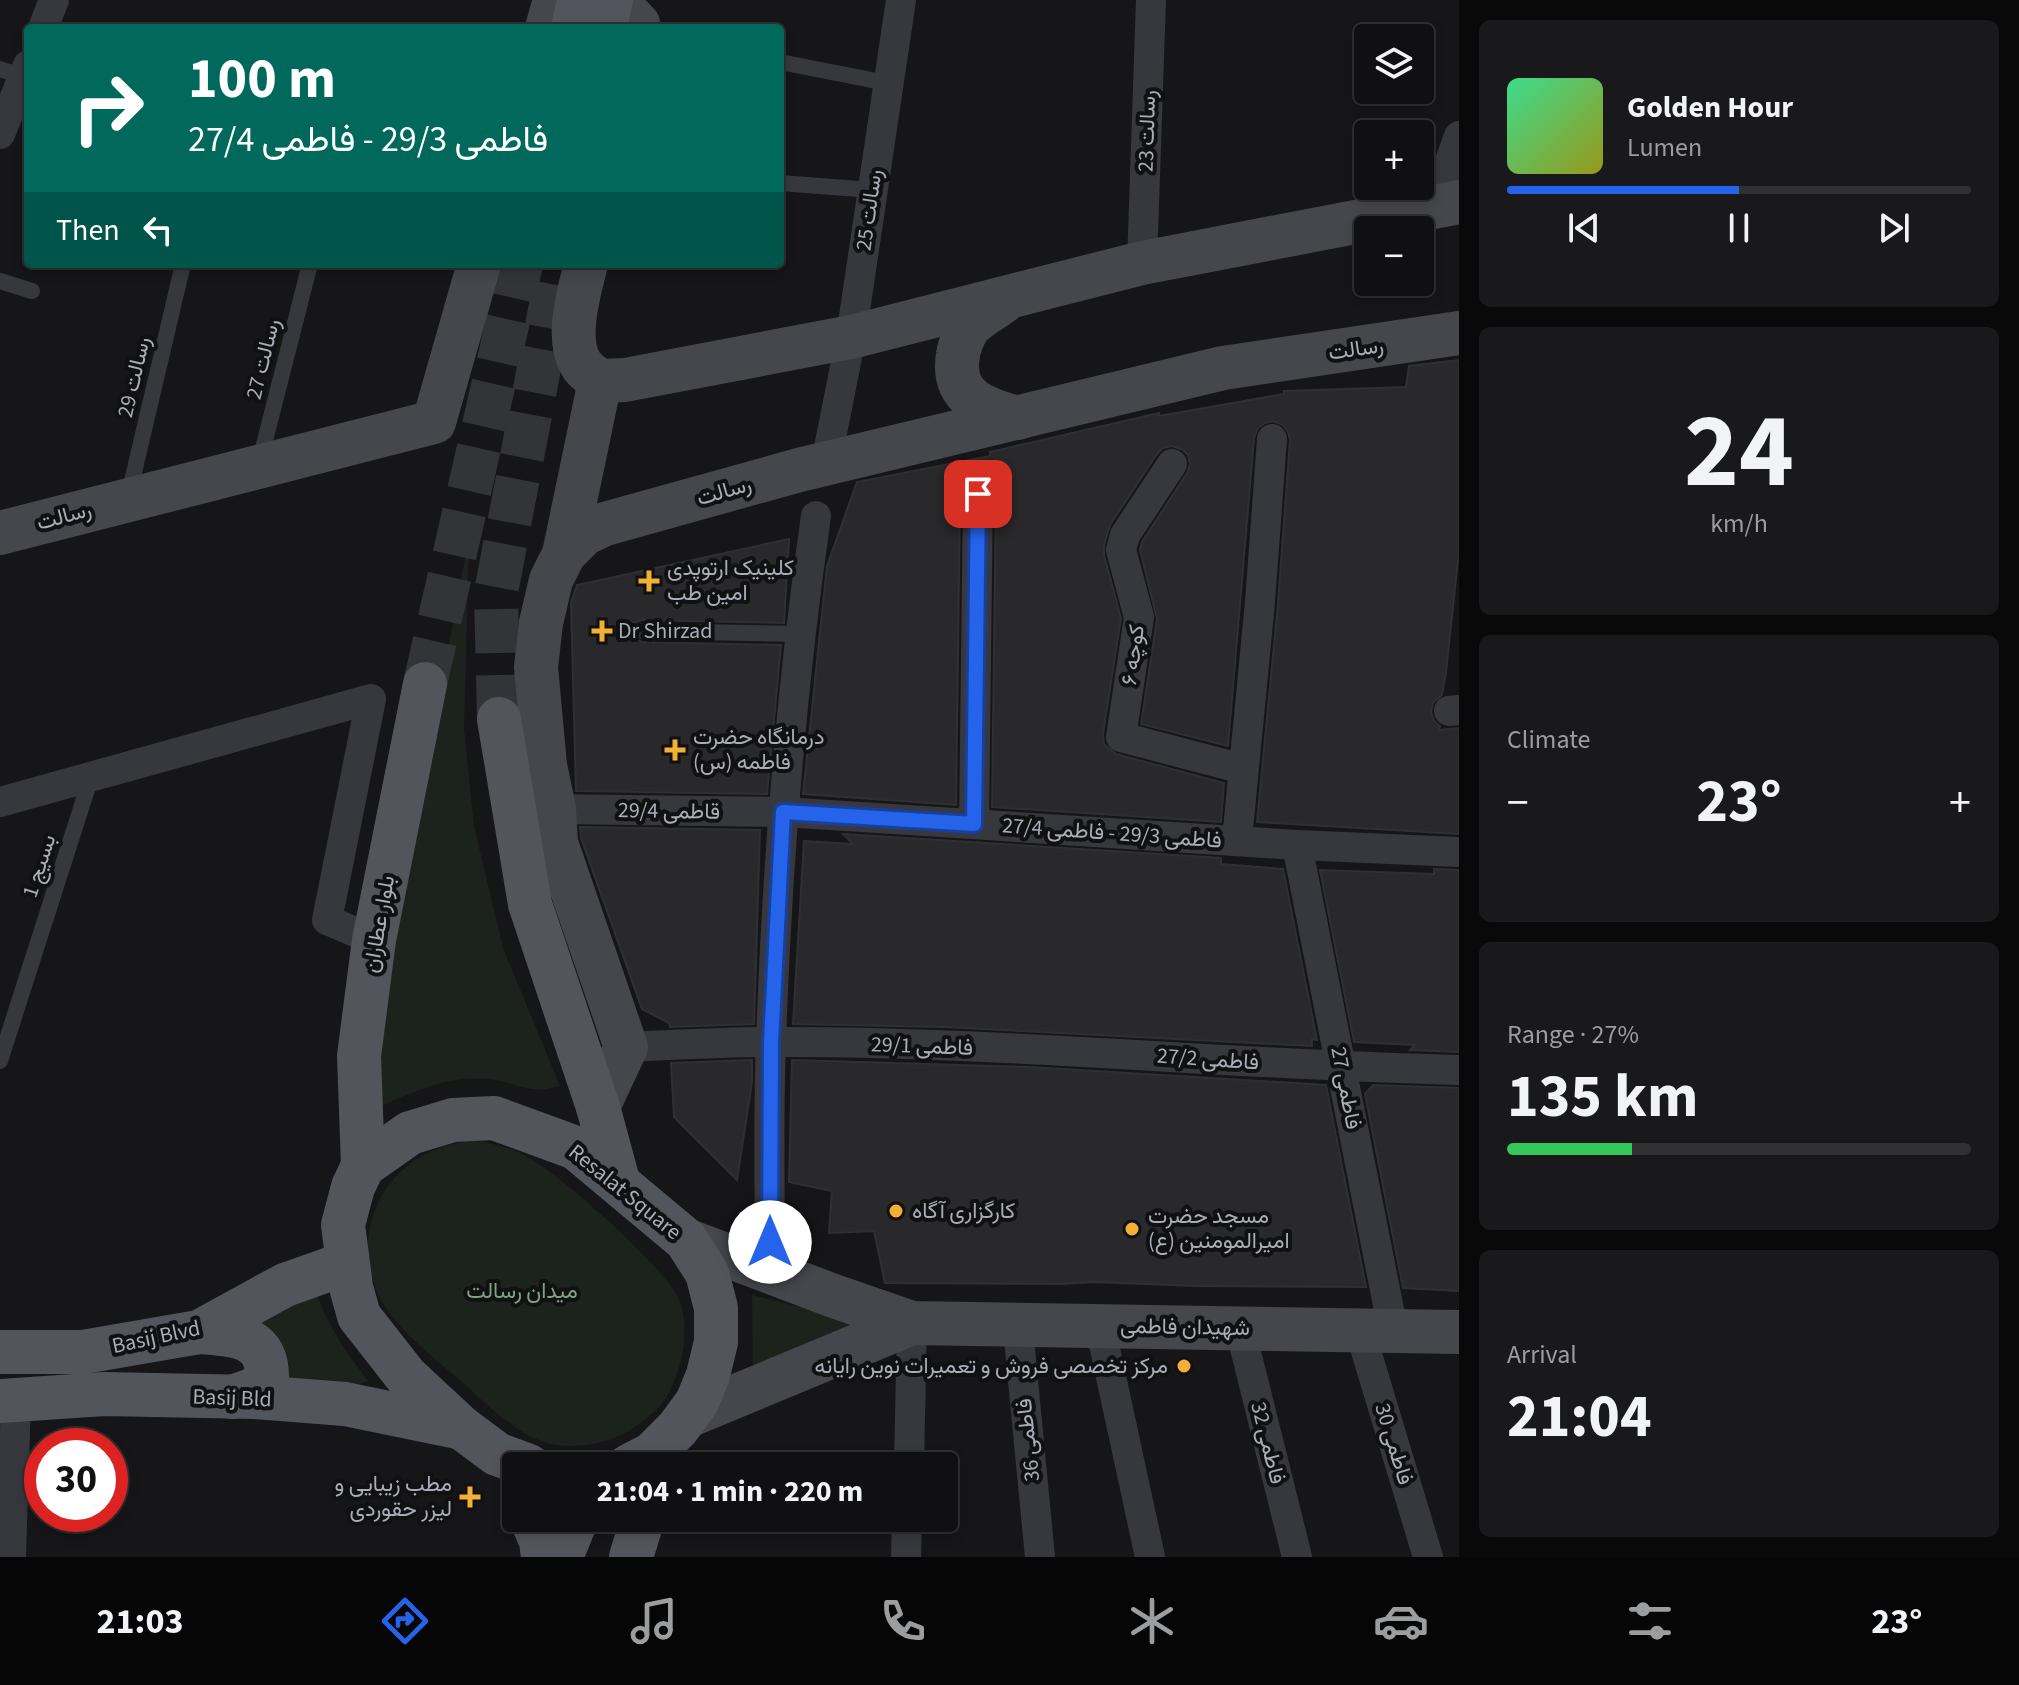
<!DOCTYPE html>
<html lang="en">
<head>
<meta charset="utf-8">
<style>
	body { margin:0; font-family:"Source Sans 3",Vazirmatn,sans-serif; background:#19191b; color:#f1f3f6; height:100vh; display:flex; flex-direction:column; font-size:30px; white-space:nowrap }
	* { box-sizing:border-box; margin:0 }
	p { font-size:26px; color:#9c9d9f }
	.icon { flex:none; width:44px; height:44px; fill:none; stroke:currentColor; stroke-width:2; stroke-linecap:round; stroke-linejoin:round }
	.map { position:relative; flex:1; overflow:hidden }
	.details { display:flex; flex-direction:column; gap:20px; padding:20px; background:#09090a; width:560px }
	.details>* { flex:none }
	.banner { position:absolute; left:24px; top:24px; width:760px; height:244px; border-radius:8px; box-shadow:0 4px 12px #0003,0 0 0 2px #303032; background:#00695c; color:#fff; overflow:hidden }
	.controls { position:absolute; left:1354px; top:24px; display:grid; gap:16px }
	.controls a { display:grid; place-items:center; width:80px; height:80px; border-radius:8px; background:#101012; box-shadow:0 4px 12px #0003,0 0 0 2px #303032; font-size:40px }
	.speed { position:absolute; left:24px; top:1428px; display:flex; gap:16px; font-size:40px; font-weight:700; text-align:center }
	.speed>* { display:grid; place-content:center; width:104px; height:104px; border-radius:50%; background:#101012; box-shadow:0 4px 12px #0003,0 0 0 2px #303032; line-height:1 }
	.speed .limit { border:12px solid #d22; background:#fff; color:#111 }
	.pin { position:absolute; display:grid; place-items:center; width:68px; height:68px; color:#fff; margin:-34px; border-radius:16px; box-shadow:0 4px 12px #0006 }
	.me { position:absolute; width:88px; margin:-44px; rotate:0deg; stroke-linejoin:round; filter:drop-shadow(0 0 6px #0008) }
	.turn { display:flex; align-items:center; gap:28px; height:168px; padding:0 32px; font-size:36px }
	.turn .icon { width:104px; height:104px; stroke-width:2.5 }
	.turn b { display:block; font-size:56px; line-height:68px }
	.then { display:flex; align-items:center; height:76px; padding:0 32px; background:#0003; gap:16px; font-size:30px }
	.big { font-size:60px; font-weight:700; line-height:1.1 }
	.details .tile { flex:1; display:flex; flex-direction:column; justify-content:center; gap:12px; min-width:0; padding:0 28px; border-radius:12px; background:#19191b }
	.details .dial { align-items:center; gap:0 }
	.dial b { font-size:104px; line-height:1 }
	.song { display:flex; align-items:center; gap:24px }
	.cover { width:96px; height:96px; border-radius:12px; background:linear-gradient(135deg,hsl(150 70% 55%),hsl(60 70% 35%)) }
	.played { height:8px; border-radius:4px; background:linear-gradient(90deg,#2563eb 50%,#303032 50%) }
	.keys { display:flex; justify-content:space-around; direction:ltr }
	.heat { display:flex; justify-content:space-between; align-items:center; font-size:44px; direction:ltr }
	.charge { height:12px; border-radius:6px; background:linear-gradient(90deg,#34c759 27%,#303032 0) }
	.trip { position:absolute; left:502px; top:1452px; width:456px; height:80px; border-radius:8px; background:#101012; box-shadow:0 4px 12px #0003,0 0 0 2px #303032; font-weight:700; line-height:80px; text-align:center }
	.menu { display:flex; height:128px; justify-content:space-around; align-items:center; background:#060607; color:#9c9d9f }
	.menu .icon { width:56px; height:56px }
	.menu .on { color:#2563eb }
	.menu b { font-size:36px; color:#f1f3f6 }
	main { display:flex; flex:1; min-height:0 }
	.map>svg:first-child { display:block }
	.green { fill:#1c231d }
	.building { fill:#29292c; stroke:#303034; stroke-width:2 }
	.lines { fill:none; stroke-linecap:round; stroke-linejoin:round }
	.primary-tunnel { stroke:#333438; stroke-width:44; stroke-dasharray:44 22; stroke-linecap:butt }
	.lane { stroke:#37383d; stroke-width:16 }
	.street { stroke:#37383d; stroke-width:30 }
	.secondary { stroke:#45474d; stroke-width:44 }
	.primary { stroke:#53555c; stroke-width:44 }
	.route-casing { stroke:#184099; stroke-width:20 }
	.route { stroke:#2563eb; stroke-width:14 }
	.poi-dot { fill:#f2b134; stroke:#111113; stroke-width:3 }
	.labels { text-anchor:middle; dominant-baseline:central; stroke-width:8; stroke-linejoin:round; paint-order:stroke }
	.street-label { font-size:22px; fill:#a8adb8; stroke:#111113 }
	.poi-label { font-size:22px; fill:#a8adb8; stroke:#111113; text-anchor:start }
	.park-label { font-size:22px; fill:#7fa381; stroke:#111113 }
</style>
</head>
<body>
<main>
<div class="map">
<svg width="1459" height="1557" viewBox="0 0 1459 1557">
	<rect width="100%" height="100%" fill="#161618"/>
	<g class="green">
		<path d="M469 538 464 729 474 826 503 948 560 1086C525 1096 517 1081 487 1079 445 1076 417 1091 379 1107L370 1063Z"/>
		<path d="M470 1140C493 1143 513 1148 533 1160 566 1181 667 1268 680 1302 691 1333 681 1374 664 1401 657 1412 638 1425 627 1432 607 1444 573 1449 551 1444 516 1435 488 1405 462 1382 435 1358 404 1336 384 1305 353 1256 368 1188 419 1158 435 1148 453 1144 470 1140Z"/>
		<path d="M314 1285C326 1324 344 1349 368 1381L354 1385H279L249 1325Z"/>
		<polygon points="752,1295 872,1325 753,1373"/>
	</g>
	<g class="building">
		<polygon points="1459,360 1459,550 1446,672 1442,695 1433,703 1431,712 1434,721 1440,726 1439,730 1459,728 1459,834 1257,822 1278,603 1290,440 1288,432 1283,425 1273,421 1265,423 1258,428 1254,438 1228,746 1141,724 1157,619 1140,550 1142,542 1187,473 1190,464 1188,455 1183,450 1172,446 1163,448 1157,454 1110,525 1104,545 1104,555 1121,618 1103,734 1104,744 1116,754 1224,783 1221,822 992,807 996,494 993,485 988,479 979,476 969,479 962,486 960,494 956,805 803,794 827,566 857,482 990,456 990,452 1159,413 1159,416 1284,394 1284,391 1406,387 1409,366"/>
		<polygon points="789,539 784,623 642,620 636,622 631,630 633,637 642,642 781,645 767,794 576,791 571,603 577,585"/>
		<polygon points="580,827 760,830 754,1024 670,1027 669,1023 642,1009 581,838"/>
		<polygon points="843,834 1221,858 1221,864 1283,869 1317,1040 1312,1039 1312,1046 945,1027 793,1024 804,841 853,844"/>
		<polygon points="1434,869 1459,870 1459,1052 1410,1050 1415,1045 1354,1042 1320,870 1434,874"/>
		<polygon points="752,1060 752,1082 737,1180 674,1117 671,1063"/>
		<polygon points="792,1060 1029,1067 1326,1085 1366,1287 1196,1286 1094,1282 1061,1284 885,1283 874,1231 829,1233 832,1191 789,1182"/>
		<polygon points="1373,1085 1459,1088 1459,1291 1403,1288 1365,1094"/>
	</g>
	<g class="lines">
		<g class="primary-tunnel">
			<polyline points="425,684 521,264"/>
			<polyline points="499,719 496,592 559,264"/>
		</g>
		<g class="lane">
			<polyline points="780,62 887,83"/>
			<polyline points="0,69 27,78"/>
			<polyline points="780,183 872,190"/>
			<polyline points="0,281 32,291"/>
			<polyline points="259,464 310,264"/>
			<polyline points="128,498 183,264"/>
			<polyline points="642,631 799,634"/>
			<polyline points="0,1061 91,777"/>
		</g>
		<g class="street">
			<polyline points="43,28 54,0"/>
			<polyline points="0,134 28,65"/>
			<polyline points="1434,205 1459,136"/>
			<polyline points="1142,263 1151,0"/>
			<polyline points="826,463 851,337 901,0"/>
			<polyline points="1172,464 1125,535 1121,550 1139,617 1121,737 1243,769"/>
			<polyline points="1449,711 1459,710"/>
			<polyline points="0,802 371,699 327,920 374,940"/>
			<polyline points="554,809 783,812 1297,845 1459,852"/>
			<polyline points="974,824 978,494"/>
			<polyline points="1237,840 1260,602 1272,439"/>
			<polyline points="1297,845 1393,1330"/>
			<path d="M626 1047C675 1045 724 1042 772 1042 1001 1041 1230 1065 1459 1070"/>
			<path d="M770 1271C770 1194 768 1117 771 1041 777 865 791 690 816 516"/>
			<polyline points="1020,1323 1019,1339 1040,1557"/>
			<polyline points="1103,1325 1102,1335 1150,1557"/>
			<polyline points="1240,1328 1297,1557"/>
			<polyline points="1360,1331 1428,1557"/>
			<polyline points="909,1466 912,1323"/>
			<polyline points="11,1557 16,1400"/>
			<polyline points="906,1557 907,1518"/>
		</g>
		<g class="secondary">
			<polyline points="615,0 638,24 637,28"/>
			<polyline points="547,28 555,0"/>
			<path d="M586 264C579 292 565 339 581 364 585 371 593 376 600 381L625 380 851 337 1142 263 1459 202"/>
			<path d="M1004 301C994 309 978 317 969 327 964 334 959 347 958 355 951 398 983 409 1018 418"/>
			<polyline points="0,533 434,422 479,264"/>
			<polyline points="564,554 600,381"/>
			<polyline points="598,1107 626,1047 556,843 554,809 545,765 536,667 541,623 551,580 564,554 584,534 605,524 799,470 1223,368 1459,333"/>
			<polyline points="686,1240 831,1295 912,1323 1459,1332"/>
			<polyline points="688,1416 912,1323"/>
		</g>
		<g class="primary">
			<polyline points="573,28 579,0"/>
			<polyline points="605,28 611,0"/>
			<polyline points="499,719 530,904 598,1107 618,1181"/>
			<polyline points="363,1166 359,1056 374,940 425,684"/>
			<path d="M199 1332C233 1335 267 1334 267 1377L255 1389 232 1397"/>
			<polyline points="0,1352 83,1352 199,1332 285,1285 347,1263"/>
			<polyline points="0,1401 104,1394 255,1397 345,1404 462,1428"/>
			<polyline points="529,1466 497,1454 462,1428 406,1376 359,1316 351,1287 343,1225 353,1187 363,1166 410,1133 453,1120 494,1118 576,1148 686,1240 707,1273 716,1308 716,1342 708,1375 697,1402 678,1428 652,1454 629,1466"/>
			<polyline points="531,1518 541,1541 543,1557"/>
			<polyline points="561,1557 577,1518"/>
			<polyline points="631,1557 643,1518"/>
		</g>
	</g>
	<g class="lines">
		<defs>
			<polyline id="route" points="770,1242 771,1042 783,812 974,824 978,494"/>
		</defs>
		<use href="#route" class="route-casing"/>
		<use href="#route" class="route"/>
	</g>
	<g class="poi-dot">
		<path d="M645 569h8v8h8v8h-8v8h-8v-8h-8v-8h8z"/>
		<path d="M598 619h8v8h8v8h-8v8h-8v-8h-8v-8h8z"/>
		<path d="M671 738h8v8h8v8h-8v8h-8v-8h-8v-8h8z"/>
		<circle cx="896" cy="1211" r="8"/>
		<circle cx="1132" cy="1229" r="8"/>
		<circle cx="1184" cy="1366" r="8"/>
		<path d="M466 1485h8v8h8v8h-8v8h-8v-8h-8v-8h8z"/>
	</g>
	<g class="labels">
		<g class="street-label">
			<text transform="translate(1147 131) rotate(-88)">رسالت 23</text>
			<text transform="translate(869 210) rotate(-82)">رسالت 25</text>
			<text transform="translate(1356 349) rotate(-8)">رسالت</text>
			<text transform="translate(263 359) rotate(-76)">رسالت 27</text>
			<text transform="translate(134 377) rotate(-77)">رسالت 29</text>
			<text transform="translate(724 491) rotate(-16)">رسالت</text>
			<text transform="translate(64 516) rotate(-15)">رسالت</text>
			<text transform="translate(1133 655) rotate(-82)">کوچه ۶</text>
			<text transform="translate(669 811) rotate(1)">قاطمی 29/4</text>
			<text transform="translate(1112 833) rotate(4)">فاطمی 29/3 - فاطمی 27/4</text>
			<text transform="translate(39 866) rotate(-72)">بسیج 1</text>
			<text transform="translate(379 924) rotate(-80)">بلوار عطاران</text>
			<text transform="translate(922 1046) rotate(2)">فاطمی 29/1</text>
			<text transform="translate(1208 1059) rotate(4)">فاطمی 27/2</text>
			<text transform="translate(1346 1088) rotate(79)">فاطمی 27</text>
			<text transform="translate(625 1192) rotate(39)">Resalat Square</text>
			<text transform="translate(1185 1327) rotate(1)">شهیدان فاطمی</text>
			<text transform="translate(156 1337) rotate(-12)">Basij Blvd</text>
			<text transform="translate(232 1398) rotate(2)">Basij Bld</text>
			<text transform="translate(1028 1440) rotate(-96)">فاطمی 36</text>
			<text transform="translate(1268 1443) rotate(76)">فاطمی 32</text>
			<text transform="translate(1394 1444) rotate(73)">فاطمی 30</text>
		</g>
		<g class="poi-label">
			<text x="667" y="568">کلینیک ارتوپدی<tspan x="667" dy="25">امین طب</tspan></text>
			<text x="618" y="631">Dr Shirzad</text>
			<text x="693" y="737">درمانگاه حضرت<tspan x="693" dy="25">فاطمه (س)</tspan></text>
			<text x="912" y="1211">کارگزاری آگاه</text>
			<text x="1148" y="1216">مسجد حضرت<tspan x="1148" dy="25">امیرالمومنین (ع)</tspan></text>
			<text x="1168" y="1366" text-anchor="end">مرکز تخصصی فروش و تعمیرات نوین رایانه</text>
			<text x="452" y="1484" text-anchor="end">مطب زیبایی و<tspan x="452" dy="25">لیزر حقوردی</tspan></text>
		</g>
		<g class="park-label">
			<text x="522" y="1291">میدان رسالت</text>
		</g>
	</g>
</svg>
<div class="controls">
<a><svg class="icon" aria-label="layers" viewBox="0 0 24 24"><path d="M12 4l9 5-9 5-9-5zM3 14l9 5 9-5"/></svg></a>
<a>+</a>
<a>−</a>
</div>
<div class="speed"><div class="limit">30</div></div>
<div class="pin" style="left:978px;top:494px;background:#d93025"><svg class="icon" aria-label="arrive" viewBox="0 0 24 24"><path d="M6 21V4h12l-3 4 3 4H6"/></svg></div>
<svg class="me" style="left:770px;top:1242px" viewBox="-20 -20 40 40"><circle r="19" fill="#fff"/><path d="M0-13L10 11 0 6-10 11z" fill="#2563eb"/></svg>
<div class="trip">21:04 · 1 min · 220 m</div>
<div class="banner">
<div class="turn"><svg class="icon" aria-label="right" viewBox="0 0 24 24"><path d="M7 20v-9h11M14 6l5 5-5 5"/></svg><div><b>100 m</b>فاطمی 29/3 - فاطمی 27/4</div></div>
<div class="then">Then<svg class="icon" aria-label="left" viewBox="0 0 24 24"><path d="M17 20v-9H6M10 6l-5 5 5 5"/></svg></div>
</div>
</div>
<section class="details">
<div class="tile">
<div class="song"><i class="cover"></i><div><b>Golden Hour</b><p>Lumen</p></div></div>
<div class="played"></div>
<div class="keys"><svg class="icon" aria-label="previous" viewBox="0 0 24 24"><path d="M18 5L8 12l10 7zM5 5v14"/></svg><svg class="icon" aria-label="pause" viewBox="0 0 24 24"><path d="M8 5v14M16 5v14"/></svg><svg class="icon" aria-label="next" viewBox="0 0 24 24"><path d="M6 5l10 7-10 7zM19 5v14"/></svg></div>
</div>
<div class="tile dial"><b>24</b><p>km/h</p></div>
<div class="tile"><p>Climate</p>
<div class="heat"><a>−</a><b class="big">23°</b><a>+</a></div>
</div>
<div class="tile"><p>Range · 27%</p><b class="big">135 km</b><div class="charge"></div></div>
<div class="tile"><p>Arrival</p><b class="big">21:04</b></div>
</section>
</main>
<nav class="menu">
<b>21:03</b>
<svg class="icon on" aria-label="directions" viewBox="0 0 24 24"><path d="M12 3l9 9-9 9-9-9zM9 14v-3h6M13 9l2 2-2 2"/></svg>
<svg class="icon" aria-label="music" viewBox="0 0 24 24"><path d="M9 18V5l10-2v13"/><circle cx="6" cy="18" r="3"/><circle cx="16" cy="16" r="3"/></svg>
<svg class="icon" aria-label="phone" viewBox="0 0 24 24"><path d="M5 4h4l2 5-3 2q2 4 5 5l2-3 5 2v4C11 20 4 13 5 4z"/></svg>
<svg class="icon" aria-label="climate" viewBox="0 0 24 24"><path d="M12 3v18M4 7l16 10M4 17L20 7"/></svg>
<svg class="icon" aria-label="car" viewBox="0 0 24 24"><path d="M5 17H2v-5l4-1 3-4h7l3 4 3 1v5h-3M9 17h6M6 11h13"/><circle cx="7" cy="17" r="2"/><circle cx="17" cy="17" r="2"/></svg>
<svg class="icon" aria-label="filters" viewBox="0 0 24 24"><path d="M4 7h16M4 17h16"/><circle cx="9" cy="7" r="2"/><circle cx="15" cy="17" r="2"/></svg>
<b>23°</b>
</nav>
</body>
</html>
